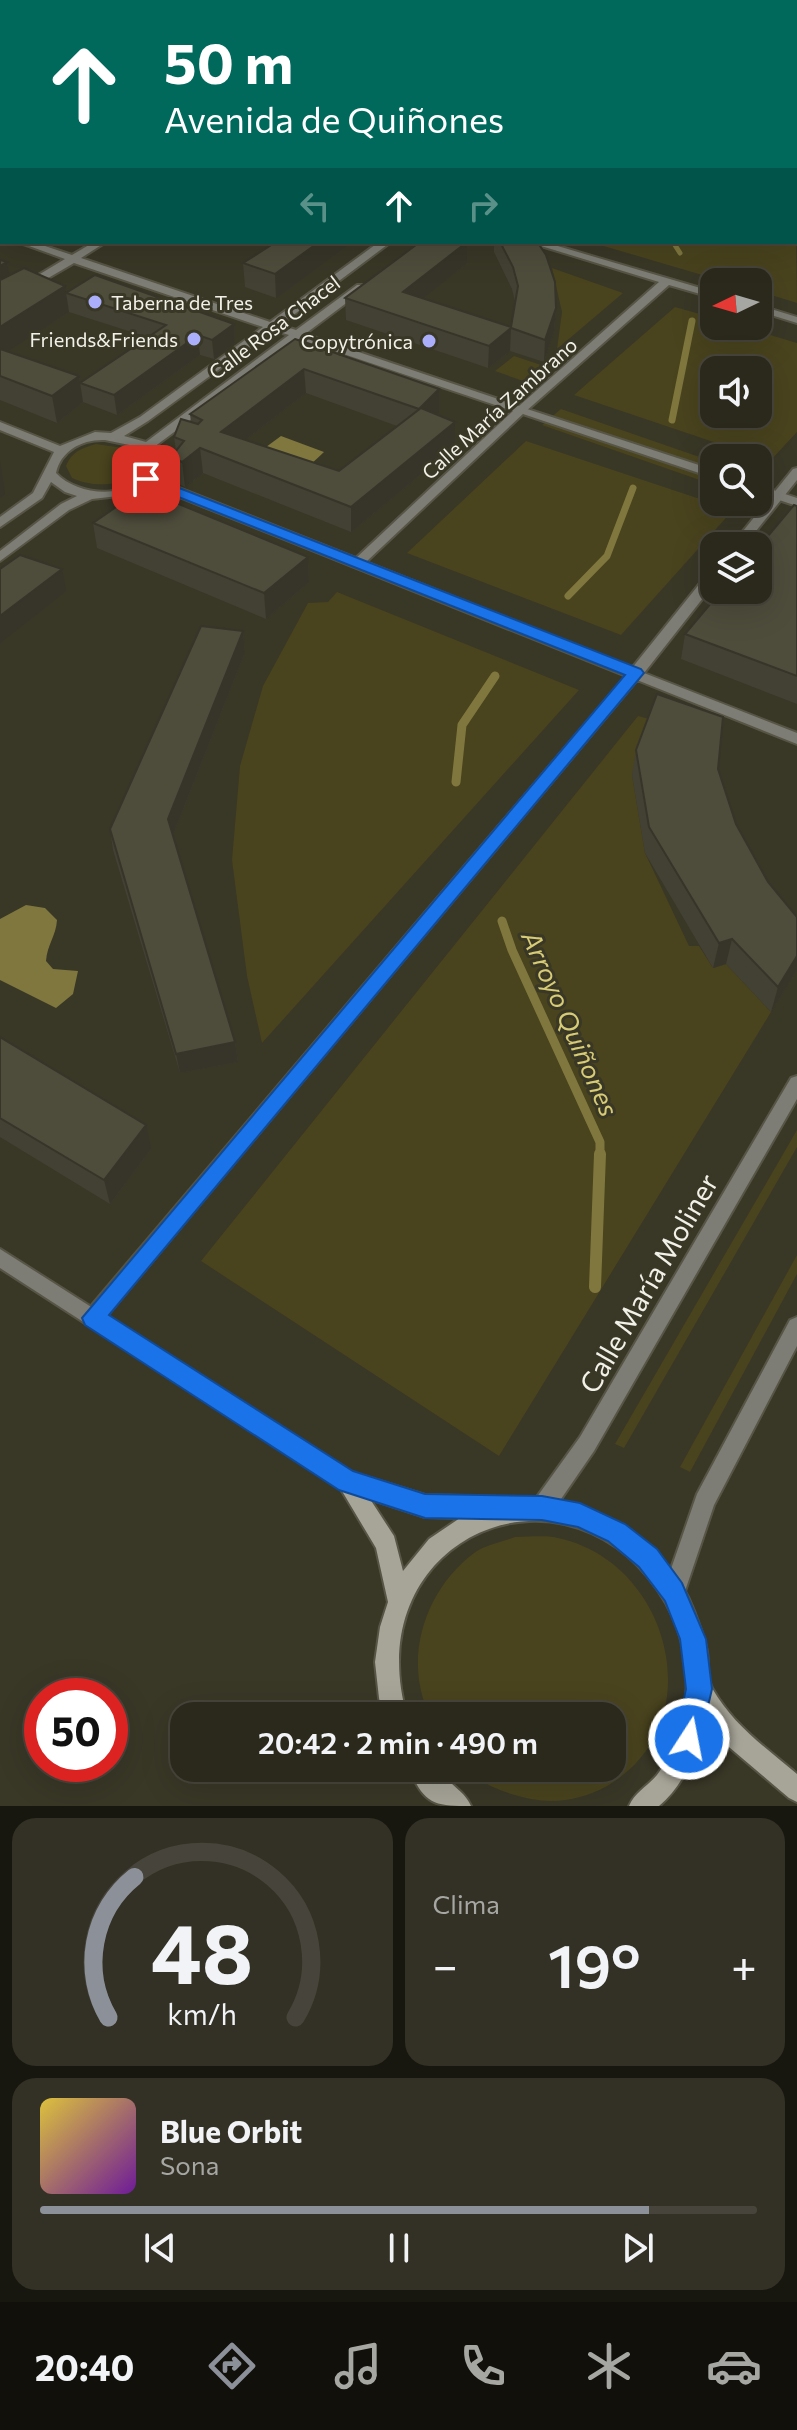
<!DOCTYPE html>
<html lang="es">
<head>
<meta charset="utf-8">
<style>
	body { margin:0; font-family:Commissioner,sans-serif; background:#333125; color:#f1f3f6; height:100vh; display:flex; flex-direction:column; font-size:30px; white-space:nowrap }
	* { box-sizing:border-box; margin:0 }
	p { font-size:26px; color:#a6a6a3 }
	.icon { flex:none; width:44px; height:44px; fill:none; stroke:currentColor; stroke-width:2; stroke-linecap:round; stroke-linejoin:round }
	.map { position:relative; height:1806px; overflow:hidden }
	.side { display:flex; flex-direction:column; gap:12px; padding:12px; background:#18170f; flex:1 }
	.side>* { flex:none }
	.hud { position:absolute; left:0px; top:0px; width:798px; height:244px; box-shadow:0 8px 32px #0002,0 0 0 2px #47453b; background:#00695c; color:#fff; overflow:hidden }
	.needle { width:52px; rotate:265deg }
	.controls { position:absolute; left:700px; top:268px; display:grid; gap:16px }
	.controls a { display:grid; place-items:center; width:72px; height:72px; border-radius:16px; background:#2b291c; box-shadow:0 8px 32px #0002,0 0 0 2px #47453b; font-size:40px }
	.speed { position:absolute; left:24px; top:1678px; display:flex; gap:16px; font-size:40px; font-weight:700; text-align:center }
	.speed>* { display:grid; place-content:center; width:104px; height:104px; border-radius:50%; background:#2b291c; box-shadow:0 8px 32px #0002,0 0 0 2px #47453b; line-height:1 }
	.speed .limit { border:12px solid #d22; background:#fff; color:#111 }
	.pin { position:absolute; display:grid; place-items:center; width:68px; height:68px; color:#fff; margin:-34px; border-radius:16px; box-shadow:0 4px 12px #0006 }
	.me { position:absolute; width:88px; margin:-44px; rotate:11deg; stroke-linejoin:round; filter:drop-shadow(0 0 6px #0008) }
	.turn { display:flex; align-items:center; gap:28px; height:168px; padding:0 32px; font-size:36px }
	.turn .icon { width:104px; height:104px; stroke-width:2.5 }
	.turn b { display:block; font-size:56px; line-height:68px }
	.lanes { display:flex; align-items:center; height:76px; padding:0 32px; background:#0003; justify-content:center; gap:40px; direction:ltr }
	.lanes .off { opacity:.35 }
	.big { font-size:60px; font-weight:600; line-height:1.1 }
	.side .tile { flex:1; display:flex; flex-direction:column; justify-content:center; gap:12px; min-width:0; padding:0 28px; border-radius:24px; background:#333125 }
	.side .dial { align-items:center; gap:0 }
	.dial svg { height:208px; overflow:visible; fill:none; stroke:#47453b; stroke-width:7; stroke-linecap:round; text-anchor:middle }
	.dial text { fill:#f1f3f6; stroke:none }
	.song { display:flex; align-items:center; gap:24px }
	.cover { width:96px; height:96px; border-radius:12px; background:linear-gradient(135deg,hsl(50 70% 55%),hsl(280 70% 35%)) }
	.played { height:8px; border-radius:4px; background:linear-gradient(90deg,#8c9099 85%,#47453b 85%) }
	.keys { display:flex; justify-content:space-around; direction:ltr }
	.heat { display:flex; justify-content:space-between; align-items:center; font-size:44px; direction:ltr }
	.side .tiles { flex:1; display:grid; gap:12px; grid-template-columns:1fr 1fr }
	.tile:last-child { grid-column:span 2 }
	.trip { position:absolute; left:170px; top:1702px; width:456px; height:80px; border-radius:24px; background:#2b291c; box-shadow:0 8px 32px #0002,0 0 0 2px #47453b; font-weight:600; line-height:80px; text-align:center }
	.dock { display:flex; height:128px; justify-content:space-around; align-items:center; background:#11100b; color:#a6a6a3 }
	.dock .icon { width:56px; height:56px }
	.dock .active { color:#8c9099 }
	.dock b { font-size:36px; color:#f1f3f6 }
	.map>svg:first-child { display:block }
	.green { fill:#49431e; fill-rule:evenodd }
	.water { fill:#7f773e }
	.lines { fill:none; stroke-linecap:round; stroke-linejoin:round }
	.stream-far3 { stroke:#7f773e; stroke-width:5 }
	.stream-far2 { stroke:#7f773e; stroke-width:7 }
	.stream-far1 { stroke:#7f773e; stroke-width:9 }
	.stream { stroke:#7f773e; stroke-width:12 }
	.pedestrian-casing { stroke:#575545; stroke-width:4 }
	.minor-casing { stroke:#575545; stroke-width:4 }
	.tertiary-casing { stroke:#575545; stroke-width:4 }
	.secondary-casing { stroke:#575545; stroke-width:4 }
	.primary-casing { stroke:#575545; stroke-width:4 }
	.motorway-casing { stroke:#575545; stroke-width:4 }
	.pedestrian { fill:#7e7d75; fill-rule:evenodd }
	.minor { fill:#7e7d75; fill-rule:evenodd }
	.tertiary { fill:#7e7d75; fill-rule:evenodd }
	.secondary { fill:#a7a598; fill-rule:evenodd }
	.primary { fill:#c6c4b3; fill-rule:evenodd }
	.motorway { fill:#e2dfcb; fill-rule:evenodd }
	.wall { fill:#434133; fill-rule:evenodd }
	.shaded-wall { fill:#373529 }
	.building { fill:#4e4c3b; stroke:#373529; stroke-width:2 }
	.route { fill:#1a73e8; stroke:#114b97; stroke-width:2 }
	.poi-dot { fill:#abaffb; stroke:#393726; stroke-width:3 }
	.labels { text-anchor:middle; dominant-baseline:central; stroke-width:6; stroke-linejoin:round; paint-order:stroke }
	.far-poi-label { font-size:20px; fill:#f2f1e7; stroke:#393726; text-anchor:end }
	.far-street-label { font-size:20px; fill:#f2f1e7; stroke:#393726 }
	.water-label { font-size:26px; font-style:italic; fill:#d7cb75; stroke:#393726 }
	.near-street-label { font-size:28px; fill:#f2f1e7; stroke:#393726 }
</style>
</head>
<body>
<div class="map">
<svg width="797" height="1806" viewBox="0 0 797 1806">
	<rect width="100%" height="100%" fill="#393726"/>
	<g class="green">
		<polygon points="796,228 797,303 758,291 758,282 726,282 590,242 796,242"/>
		<polygon points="552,268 623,293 557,349 562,312"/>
		<path d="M675 307 714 318V326H740L797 343V432L770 461 574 395ZM714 370H758V414H714Z"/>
		<polygon points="514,356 541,365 523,381 495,371"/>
		<polygon points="561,409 714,462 714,485 542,425"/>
		<polygon points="526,441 733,510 621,635 407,553"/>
		<path d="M96 444 130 449 140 460C134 489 92 488 72 478L66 466C71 452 82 448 96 444Z"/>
		<polygon points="337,592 579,690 262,1043 247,976 232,860 240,766 263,686 308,603 328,602"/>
		<polygon points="638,716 653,720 632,775 645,853 689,946 699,946 713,968 726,964 771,1012 499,1456 201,1261"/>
		<polygon points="797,1130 797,1147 624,1448 615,1444"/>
		<polygon points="797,1255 797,1274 690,1472 680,1467"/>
		<path d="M515 1537C529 1537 545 1535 558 1538 671 1562 713 1725 607 1786 583 1799 558 1804 531 1799 508 1794 482 1786 466 1768H612V1716H430C402 1659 425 1590 474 1553 485 1545 502 1542 515 1537Z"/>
	</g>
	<g class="water">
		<polygon points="281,436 324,452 308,467 262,450"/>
		<path d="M26 905 45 908 57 920C56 936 47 945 46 961L53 969 78 971 73 994 56 1008 0 980V919Z"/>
	</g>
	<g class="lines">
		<polyline class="stream-far3" points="673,242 680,253"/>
		<g class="stream-far2">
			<polyline points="672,420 692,321"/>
			<polyline points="568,596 607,556 633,488"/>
		</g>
		<g class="stream-far1">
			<polyline points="456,782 462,725 495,676"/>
			<polyline points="502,921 512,950 600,1142 600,1156"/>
		</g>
		<polyline class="stream" points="595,1287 600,1154"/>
		<defs>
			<g id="pedestrian">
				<polygon points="521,407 714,470 714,478 517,412 517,408"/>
				<polygon points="758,485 797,498 797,506 758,493"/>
			</g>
			<g id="minor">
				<rect x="796" y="93" width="1" height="6"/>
				<rect x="0" y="231" width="2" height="7"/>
				<path d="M18 242H33L72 255 94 242H106L81 258 270 322 379 242H391L280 325 296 330 357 285H365V289L305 334 519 406 659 282 528 242H544L714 292V298L669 285 525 412 366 562 632 668 709 572 714 571V584L644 673 797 733V744L637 680 100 1324 93 1327 86 1324 83 1318 86 1312 626 676 147 484 127 495 92 499 69 510 0 561V551L61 504 77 496 65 492 51 482 42 498 0 527V517L33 493 54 452 0 430V422L60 446 95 432 111 433 140 417 263 327 74 263 0 306V298L65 259ZM273 330 289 335 146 442 124 436 148 421ZM299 339 513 411 356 558 154 478 161 468 163 459 154 447ZM105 440 139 447 151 459C143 501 80 499 56 473 61 450 83 439 105 440Z"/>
				<polygon points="758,305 797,317 797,323 758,311"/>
				<polygon points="797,468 797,480 744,546 731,546 793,469"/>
				<polygon points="797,1076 797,1099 594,1451 550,1515 542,1519 534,1515 531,1508 534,1501 580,1437 791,1078"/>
				<polygon points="797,1317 797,1346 714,1505 682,1600 674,1603 666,1600 663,1592 697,1494 790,1320"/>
			</g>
			<polygon id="tertiary" points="0,1249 354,1474 358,1481 354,1488 347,1491 340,1488 0,1268"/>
			<g id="secondary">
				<path d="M347 1471 425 1495 500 1497 508 1503C585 1490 667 1538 694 1611 699 1624 705 1639 707 1652 709 1664 706 1678 712 1688 734 1726 764 1746 797 1774V1802L789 1798 716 1736 705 1719C697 1751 685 1784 659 1806H629C635 1792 648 1786 657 1775 674 1753 682 1723 686 1696 690 1665 681 1630 666 1603 573 1444 355 1534 407 1716H383L379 1698 375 1662 380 1627 388 1602 376 1548 336 1481 340 1474ZM370 1499 425 1517 460 1518 429 1539 403 1571 394 1536Z"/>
				<path d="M409 1768H436C446 1782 465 1791 471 1806 435 1806 424 1805 409 1768Z"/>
			</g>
			<g id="primary">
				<polygon points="559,0 573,0 574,2 560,2"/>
				<polygon points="654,0 673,0 674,2 655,2"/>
				<polygon points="697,0 716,0 717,2 698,2"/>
				<rect x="796" y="24" width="1" height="7"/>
			</g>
			<polygon id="motorway" points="718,0 737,0 738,2 719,2"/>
		</defs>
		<use href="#pedestrian" class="pedestrian-casing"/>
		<use href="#minor" class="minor-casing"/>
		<use href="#tertiary" class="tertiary-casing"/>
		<use href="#secondary" class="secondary-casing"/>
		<use href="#primary" class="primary-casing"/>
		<use href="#motorway" class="motorway-casing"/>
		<use href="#pedestrian" class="pedestrian"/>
		<use href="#minor" class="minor"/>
		<use href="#tertiary" class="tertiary"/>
		<use href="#secondary" class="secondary"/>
		<use href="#primary" class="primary"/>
		<use href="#motorway" class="motorway"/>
	</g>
	<g class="wall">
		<polygon points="276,242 276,298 245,287 243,263"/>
		<polygon points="494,242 533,242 556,308 554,331 544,362 510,351 488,368 346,320 345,298 467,263 422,298 511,327 515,302 512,289 494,252"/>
		<path d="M0 260 7 262 9 275 66 293 234 324 235 343 214 359 200 355 117 415 83 402 57 423 0 400ZM69 312 147 337 80 383 79 376 7 351Z"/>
		<path d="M295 339 439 389 438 415 454 447 351 532 203 473 185 487 174 482 171 457 176 451 174 437 191 422 190 414ZM306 393 397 426 339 471 245 440Z"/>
		<polygon points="797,506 797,704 681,659 685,634"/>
		<polygon points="93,523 308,557 309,582 266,619 97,548"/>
		<polygon points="243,631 245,652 173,835 235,1042 238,1062 180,1073 113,850 110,829"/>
		<polygon points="636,750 718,769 736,824 768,882 797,917 797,970 771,1012 726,964 713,968 645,853 632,775"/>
		<polygon points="0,1037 151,1149 110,1204 0,1137"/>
	</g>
	<g class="shaded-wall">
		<polygon points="53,0 86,0 86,2 49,2"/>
		<polygon points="2,153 2,179 0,180 0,154"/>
		<polygon points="319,242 352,242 276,298 275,274"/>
		<polygon points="467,242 467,263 403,314 403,292"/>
		<polygon points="7,262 12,288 0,294 0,266"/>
		<polygon points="65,286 69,312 0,356 0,327"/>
		<polygon points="556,308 554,331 544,362 545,340"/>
		<polygon points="234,324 235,343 214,359 212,340"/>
		<polygon points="511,328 510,351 488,368 489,346"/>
		<polygon points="198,335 200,355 117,415 114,395"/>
		<polygon points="304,369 306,393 223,457 221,432"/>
		<polygon points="79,376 83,402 57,423 52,396"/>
		<polygon points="439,389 439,414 419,434 419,409"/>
		<polygon points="455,422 454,447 351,532 351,507"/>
		<polygon points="200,448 203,473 185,487 182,462"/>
		<polygon points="0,461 5,494 0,498"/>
		<polygon points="308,557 309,582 266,619 264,593"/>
		<polygon points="62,569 66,591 0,643 0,616"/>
		<polygon points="243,631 245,652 171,840 168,819"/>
		<polygon points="732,939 726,964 713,968 719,943"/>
		<polygon points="797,956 797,970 771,1012 778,987"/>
		<polygon points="235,1042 238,1062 180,1073 176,1054"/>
		<polygon points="146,1125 151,1149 110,1204 104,1180"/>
	</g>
	<g class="building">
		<polygon points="0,0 53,0 49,2 2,2 2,24 0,25"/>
		<polygon points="0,34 2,34 2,153 0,154 1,63 0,63"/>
		<polygon points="276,242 319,242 275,274 243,263"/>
		<polygon points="420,242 467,242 403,292 511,327 518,286 513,267 500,242 533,242 538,243 546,255 555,282 556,308 545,340 511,328 489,346 345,298"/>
		<polygon points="0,260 7,262 0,266"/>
		<polygon points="24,268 65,286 0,327 0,280"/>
		<polygon points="95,275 234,324 212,340 198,335 114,395 80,383 166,325 66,293"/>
		<polygon points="295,339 439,389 419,409 304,369 221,432 339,471 421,408 455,422 351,507 200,448 182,462 171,457 184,441 174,437 181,419 198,424 202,420 190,414"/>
		<polygon points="0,349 79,376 52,396 0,376"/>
		<polygon points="142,489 308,557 264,593 93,523"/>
		<polygon points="794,505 797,506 797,676 685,634 722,590 758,590 758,548"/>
		<polygon points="20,555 62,569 0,616 0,569"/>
		<polygon points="201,626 243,631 168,819 235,1042 176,1054 110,829"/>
		<polygon points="657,694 723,717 718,769 736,824 768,882 797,917 797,956 778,987 732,939 719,943 649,827 636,750"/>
		<polygon points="0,1037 146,1125 104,1180 0,1118"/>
	</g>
	<polygon class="route" points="146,475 641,669 644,673 109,1315 353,1471 425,1494 542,1496 580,1503 625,1524 657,1549 682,1583 706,1639 712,1689 698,1749 689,1753 679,1749 675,1739 686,1689 680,1639 665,1601 639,1567 608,1541 578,1527 542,1520 425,1518 339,1490 85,1325 82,1318 625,675 141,482 141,476"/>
	<g class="poi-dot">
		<circle cx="95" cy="302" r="8"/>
		<circle cx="194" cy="339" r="8"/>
		<circle cx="429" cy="341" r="8"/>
	</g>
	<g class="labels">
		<g class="far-poi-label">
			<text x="111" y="302" text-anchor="start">Taberna de Tres</text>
			<text x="178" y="339">Friends&amp;Friends</text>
			<text x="413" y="341">Copytrónica</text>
		</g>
		<g class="far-street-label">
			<text transform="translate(274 327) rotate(-37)">Calle Rosa Chacel</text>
			<text transform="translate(499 408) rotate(-42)">Calle María Zambrano</text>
		</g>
		<g class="water-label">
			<text transform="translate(571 1023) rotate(66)">Arroyo Quiñones</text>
		</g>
		<g class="near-street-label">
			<text transform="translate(648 1283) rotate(-60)">Calle María Moliner</text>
		</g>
	</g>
</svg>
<div class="controls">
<a><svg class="needle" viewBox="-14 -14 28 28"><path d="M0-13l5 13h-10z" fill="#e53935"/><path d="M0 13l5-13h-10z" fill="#a6a6a3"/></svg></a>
<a><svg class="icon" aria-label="sound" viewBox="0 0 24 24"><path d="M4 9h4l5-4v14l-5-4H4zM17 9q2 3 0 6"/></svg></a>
<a><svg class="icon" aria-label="search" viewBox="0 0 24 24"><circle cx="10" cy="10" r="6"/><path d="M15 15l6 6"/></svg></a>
<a><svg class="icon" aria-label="layers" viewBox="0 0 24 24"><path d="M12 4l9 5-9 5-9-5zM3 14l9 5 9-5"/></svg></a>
</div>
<div class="speed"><div class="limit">50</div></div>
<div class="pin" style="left:146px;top:479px;background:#d93025"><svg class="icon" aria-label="arrive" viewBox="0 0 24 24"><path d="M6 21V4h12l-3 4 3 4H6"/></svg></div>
<svg class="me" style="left:689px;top:1739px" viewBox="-20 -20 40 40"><circle r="17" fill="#1a73e8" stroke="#fff" stroke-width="3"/><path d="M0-11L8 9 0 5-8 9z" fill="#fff"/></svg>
<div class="trip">20:42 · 2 min · 490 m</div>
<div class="hud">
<div class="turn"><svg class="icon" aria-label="ahead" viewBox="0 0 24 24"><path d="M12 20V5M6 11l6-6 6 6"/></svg><div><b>50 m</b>Avenida de Quiñones</div></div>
<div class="lanes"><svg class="icon off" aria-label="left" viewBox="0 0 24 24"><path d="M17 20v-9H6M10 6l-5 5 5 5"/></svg><svg class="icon" aria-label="ahead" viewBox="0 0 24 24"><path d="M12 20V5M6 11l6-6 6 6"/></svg><svg class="icon off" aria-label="right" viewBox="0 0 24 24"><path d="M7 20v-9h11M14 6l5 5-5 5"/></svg></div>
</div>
</div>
<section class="side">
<div class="tiles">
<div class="tile dial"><svg viewBox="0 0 100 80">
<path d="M14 69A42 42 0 1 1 86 69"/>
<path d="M14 69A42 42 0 0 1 24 15" stroke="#8c9099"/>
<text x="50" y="56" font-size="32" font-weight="700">48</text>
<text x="50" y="72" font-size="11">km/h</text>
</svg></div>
<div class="tile"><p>Clima</p>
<div class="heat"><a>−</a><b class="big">19°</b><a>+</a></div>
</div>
<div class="tile">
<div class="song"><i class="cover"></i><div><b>Blue Orbit</b><p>Sona</p></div></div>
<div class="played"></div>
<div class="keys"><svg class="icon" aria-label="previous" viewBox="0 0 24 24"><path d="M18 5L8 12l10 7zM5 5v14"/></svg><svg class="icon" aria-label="pause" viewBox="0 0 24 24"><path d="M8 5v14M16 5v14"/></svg><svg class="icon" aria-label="next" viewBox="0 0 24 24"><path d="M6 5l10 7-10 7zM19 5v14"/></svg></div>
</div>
</div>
</section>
<nav class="dock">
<b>20:40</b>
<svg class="icon active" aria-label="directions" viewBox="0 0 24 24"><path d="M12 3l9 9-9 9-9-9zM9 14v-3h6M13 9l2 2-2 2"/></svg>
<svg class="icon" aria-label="music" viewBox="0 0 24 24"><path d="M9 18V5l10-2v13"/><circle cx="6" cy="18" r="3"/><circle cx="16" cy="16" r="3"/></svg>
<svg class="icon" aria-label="phone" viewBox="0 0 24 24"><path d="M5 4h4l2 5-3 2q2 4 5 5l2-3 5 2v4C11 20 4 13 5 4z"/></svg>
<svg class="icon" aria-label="climate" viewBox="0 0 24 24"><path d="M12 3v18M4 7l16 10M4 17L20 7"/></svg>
<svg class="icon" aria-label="car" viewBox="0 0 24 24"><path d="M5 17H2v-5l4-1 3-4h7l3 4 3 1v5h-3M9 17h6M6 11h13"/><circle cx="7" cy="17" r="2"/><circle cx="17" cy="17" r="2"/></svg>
</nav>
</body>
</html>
